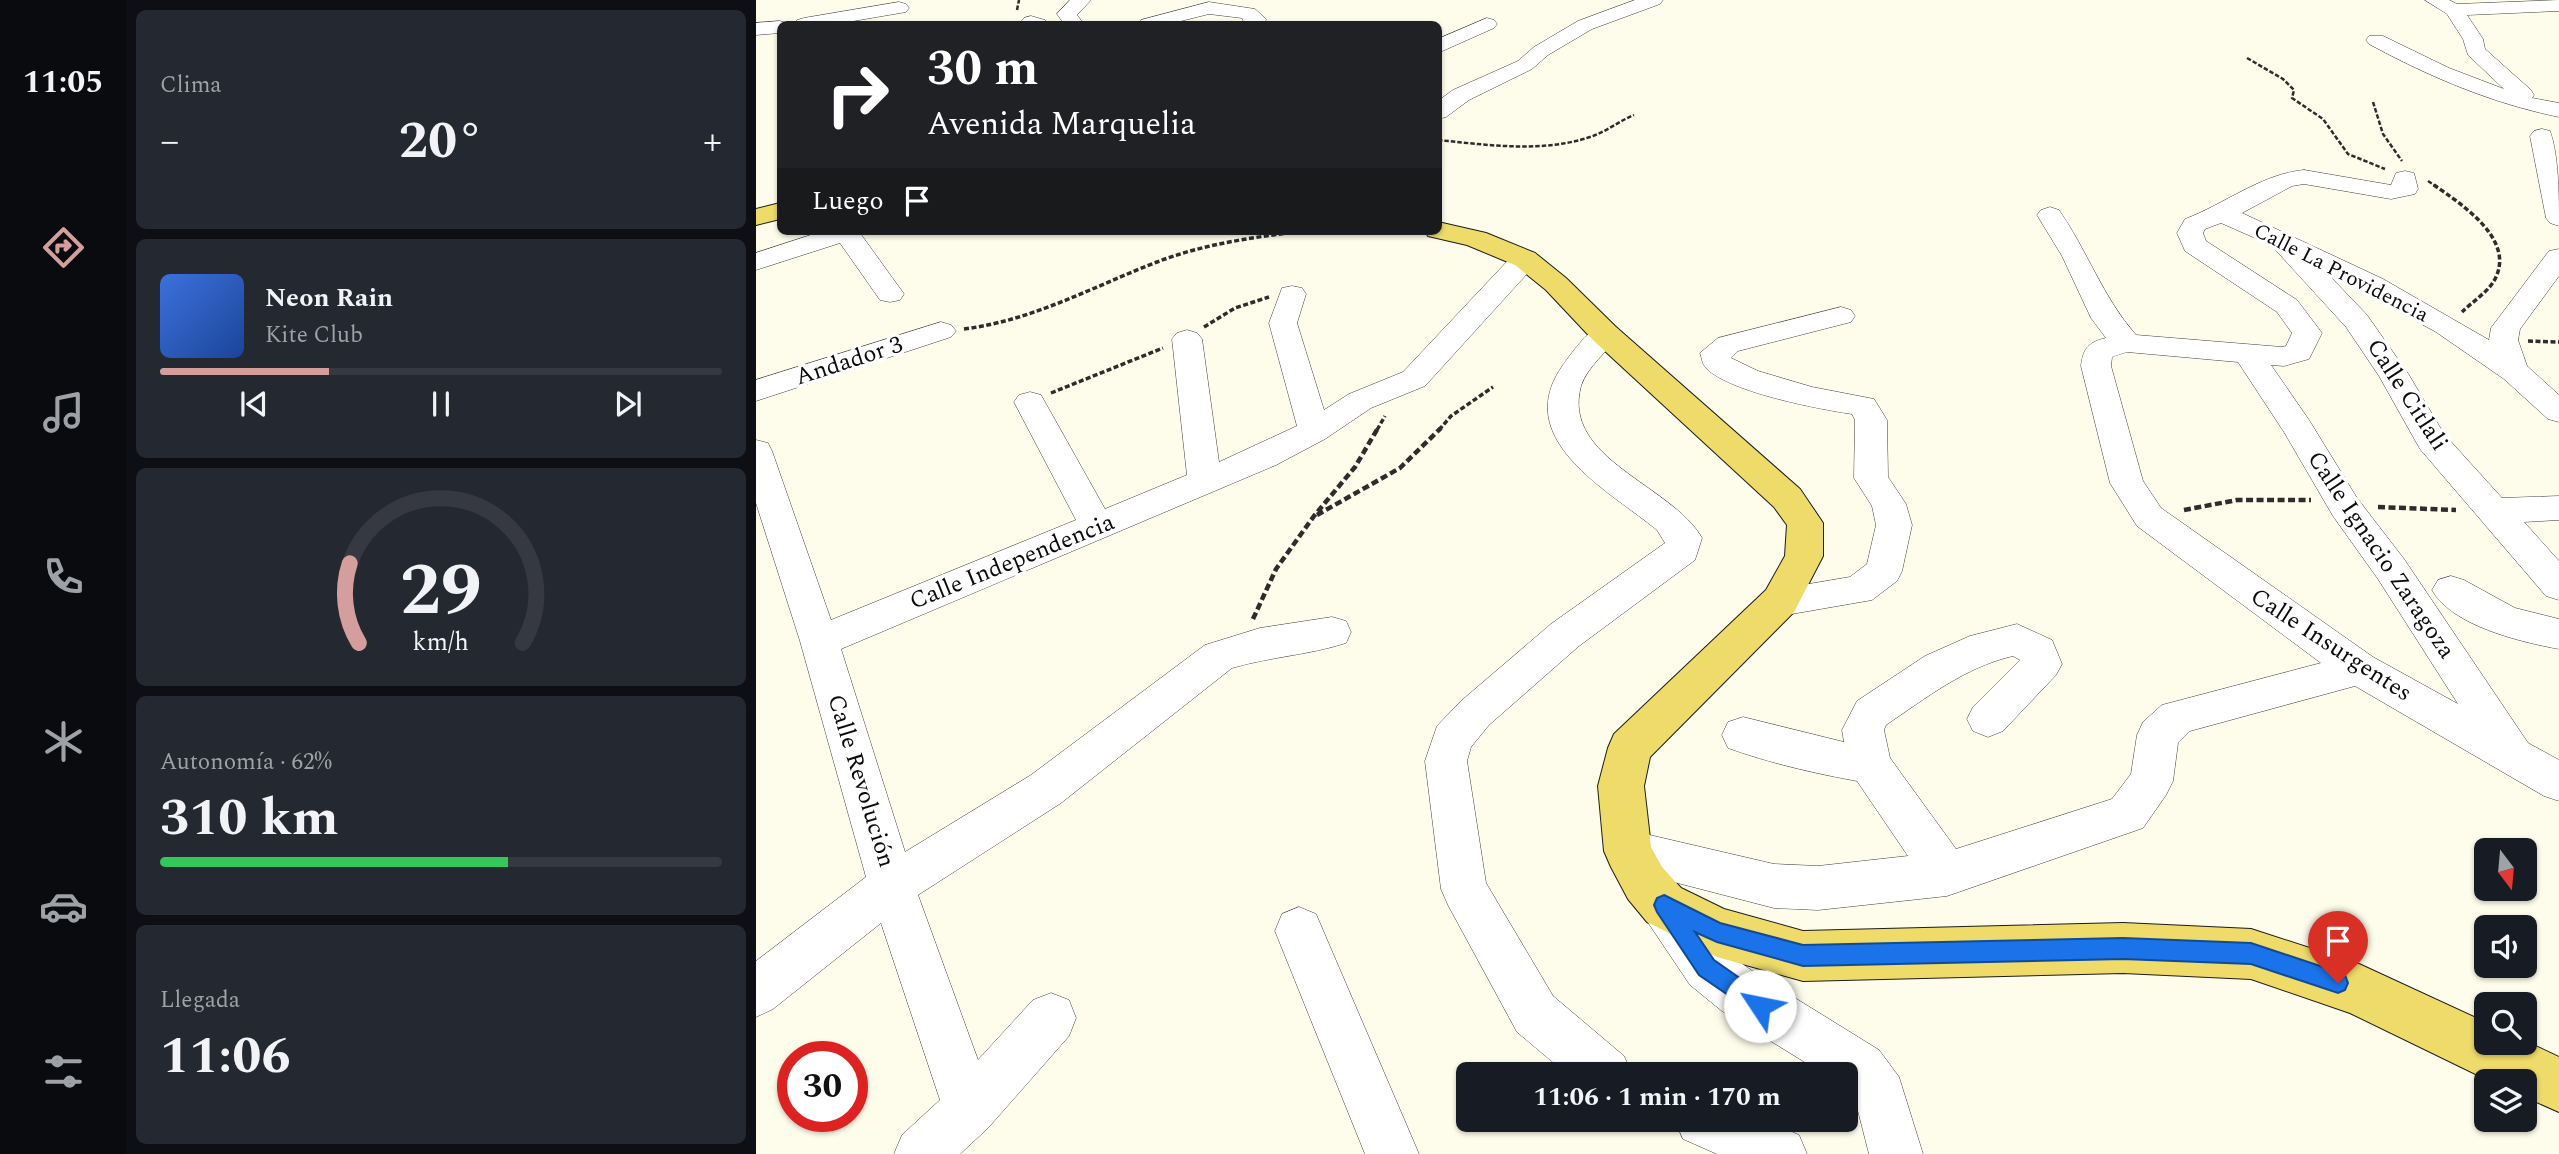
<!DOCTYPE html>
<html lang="es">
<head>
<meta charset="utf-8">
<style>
	body { margin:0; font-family:Spectral,serif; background:#242831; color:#f1f3f6; height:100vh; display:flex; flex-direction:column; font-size:26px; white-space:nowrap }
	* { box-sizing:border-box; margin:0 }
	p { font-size:23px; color:#9ea1a6 }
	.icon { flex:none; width:38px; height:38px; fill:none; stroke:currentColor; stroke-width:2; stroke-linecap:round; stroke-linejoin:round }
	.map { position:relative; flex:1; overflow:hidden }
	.panel { display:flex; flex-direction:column; gap:10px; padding:10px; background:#0d0f14; width:630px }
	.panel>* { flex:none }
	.hud { position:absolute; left:21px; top:21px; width:665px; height:214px; border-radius:10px; box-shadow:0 2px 5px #0004; background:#202124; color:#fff; overflow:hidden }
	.needle { width:46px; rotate:164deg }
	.buttons { position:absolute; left:1718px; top:838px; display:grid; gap:14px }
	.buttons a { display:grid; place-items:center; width:63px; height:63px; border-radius:10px; background:#171b24; box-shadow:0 2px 5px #0004; font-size:35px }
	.speed { position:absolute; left:21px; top:1041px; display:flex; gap:14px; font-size:35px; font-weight:700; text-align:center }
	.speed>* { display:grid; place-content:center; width:91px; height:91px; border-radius:50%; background:#171b24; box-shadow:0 2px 5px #0004; line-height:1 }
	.speed .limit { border:10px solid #d22; background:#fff; color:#111 }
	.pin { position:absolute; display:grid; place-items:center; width:60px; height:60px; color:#fff; margin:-72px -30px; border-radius:50% 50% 50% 0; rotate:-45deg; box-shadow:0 0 7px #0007 }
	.pin .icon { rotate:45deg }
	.me { position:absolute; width:77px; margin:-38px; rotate:304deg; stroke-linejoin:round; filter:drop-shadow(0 0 5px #0008) }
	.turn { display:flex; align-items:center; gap:24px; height:147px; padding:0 35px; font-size:32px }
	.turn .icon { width:91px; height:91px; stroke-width:2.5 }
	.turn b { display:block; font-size:49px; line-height:60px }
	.then { display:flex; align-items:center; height:66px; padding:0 35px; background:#0003; gap:14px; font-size:26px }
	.big { font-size:52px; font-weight:700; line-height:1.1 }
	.panel .widget { flex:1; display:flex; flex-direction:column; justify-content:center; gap:10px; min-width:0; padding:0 24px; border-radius:10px; background:#242831 }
	.panel .dial { align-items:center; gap:0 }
	.dial svg { height:182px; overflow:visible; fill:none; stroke:#363941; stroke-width:7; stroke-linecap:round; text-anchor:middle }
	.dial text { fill:#f1f3f6; stroke:none }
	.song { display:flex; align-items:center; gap:21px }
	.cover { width:84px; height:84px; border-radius:10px; background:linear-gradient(135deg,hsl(220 70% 55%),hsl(220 70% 35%)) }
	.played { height:7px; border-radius:4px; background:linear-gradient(90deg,#d49e9c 30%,#363941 30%) }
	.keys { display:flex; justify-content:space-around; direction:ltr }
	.heat { display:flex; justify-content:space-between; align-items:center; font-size:38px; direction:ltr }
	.charge { height:10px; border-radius:5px; background:linear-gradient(90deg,#34c759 62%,#363941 0) }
	.trip { position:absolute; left:700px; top:1062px; width:402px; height:70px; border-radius:10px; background:#171b24; box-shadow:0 2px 5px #0004; font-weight:700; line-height:70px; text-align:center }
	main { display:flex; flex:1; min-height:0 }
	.tabs { display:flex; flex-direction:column; width:126px; justify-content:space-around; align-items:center; background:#090b0e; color:#9ea1a6 }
	.tabs .icon { width:49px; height:49px }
	.tabs .on { color:#d49e9c }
	.tabs b { font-size:32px; color:#f1f3f6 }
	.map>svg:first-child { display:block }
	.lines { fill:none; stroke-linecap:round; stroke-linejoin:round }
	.minor-casing { stroke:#3e3e3e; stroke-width:1 }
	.major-casing { stroke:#1c1c1c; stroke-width:2 }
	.path-far2 { stroke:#2d2d2d; stroke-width:2.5; stroke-dasharray:4.5 2; stroke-linecap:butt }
	.path-far1 { stroke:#2d2d2d; stroke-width:3.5; stroke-dasharray:5 2.5; stroke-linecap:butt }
	.path { stroke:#2d2d2d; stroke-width:4.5; stroke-dasharray:7 3.5; stroke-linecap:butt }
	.minor { fill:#fff; fill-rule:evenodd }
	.major { fill:#eedb6a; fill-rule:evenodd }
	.route { fill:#1a73e8; stroke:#114b97; stroke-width:2 }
	.labels { text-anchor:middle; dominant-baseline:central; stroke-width:7; stroke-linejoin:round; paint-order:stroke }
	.far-street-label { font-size:21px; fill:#0b0b0b; stroke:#fff }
	.street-label { font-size:24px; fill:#0b0b0b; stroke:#fff }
</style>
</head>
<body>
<main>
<nav class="tabs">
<b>11:05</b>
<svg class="icon on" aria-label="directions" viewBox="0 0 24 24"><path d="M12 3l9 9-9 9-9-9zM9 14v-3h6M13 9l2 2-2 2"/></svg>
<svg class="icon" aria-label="music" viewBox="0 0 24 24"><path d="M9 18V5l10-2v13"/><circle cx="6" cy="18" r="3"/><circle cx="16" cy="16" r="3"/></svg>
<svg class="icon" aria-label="phone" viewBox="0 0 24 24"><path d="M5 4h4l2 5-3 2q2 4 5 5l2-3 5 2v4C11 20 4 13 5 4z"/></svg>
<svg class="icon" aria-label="climate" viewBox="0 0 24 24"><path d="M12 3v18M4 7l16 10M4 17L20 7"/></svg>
<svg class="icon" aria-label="car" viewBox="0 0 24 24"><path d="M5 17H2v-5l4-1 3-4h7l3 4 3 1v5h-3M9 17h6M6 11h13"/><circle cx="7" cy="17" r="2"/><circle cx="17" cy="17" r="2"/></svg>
<svg class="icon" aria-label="filters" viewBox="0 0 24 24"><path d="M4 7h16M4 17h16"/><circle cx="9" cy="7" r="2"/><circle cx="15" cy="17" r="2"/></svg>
</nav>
<section class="panel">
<div class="widget"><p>Clima</p>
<div class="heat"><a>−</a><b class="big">20°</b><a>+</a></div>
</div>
<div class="widget">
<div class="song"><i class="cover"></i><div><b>Neon Rain</b><p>Kite Club</p></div></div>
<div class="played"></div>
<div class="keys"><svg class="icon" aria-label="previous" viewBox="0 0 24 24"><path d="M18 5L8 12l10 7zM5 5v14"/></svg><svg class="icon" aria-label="pause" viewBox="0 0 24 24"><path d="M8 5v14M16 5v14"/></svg><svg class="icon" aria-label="next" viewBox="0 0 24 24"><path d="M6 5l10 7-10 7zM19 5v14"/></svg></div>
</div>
<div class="widget dial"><svg viewBox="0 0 100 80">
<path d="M14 69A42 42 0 1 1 86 69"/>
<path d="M14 69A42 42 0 0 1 10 34" stroke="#d49e9c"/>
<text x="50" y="56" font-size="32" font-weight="700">29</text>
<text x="50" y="72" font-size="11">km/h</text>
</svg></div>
<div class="widget"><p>Autonomía · 62%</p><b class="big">310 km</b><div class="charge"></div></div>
<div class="widget"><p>Llegada</p><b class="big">11:06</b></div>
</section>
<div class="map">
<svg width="1803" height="1154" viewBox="0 0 1803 1154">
	<rect width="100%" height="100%" fill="#fefceb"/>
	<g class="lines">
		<defs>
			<g id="minor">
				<polygon points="314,0 335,0 321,15 328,24 308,24 301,14"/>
				<polygon points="879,0 907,0 904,4 836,29 792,55 776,69 713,100 690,117 682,119 682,101 697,90 762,61 778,47 822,21"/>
				<path d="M1669 0H1693L1701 4 1803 0V11L1711 15 1727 39 1729 49 1775 90 1778 95 1776 98 1803 103V117C1735 103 1674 77 1613 44L1610 40 1613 36H1627L1693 68 1748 89 1712 55 1707 39 1691 14Z"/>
				<polygon points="143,2 150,4 153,8 150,12 80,24 38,24 41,20 48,18"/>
				<polygon points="453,2 499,9 510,19 509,24 489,24 486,18 453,14 413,24 382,24 385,20"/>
				<polygon points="275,16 289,20 292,24 267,24 265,22 268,18"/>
				<polygon points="731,18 738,20 741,24 738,28 682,53 682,39"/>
				<polygon points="24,21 32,24 24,24 24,33 0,35 0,23"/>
				<path d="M1786 129 1794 131C1803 155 1803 198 1803 226L1794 223 1790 218 1774 136 1778 131Z"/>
				<path d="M1548 170 1635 185 1640 173 1649 171 1658 173 1662 189 1659 194 1635 199 1548 184 1536 186 1486 213 1627 279 1733 340 1735 328 1793 251 1803 249V276L1764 329 1762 340 1771 366 1803 395V422L1792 419 1748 379 1680 332 1569 271 1611 315 1653 375 1688 434 1746 498 1803 496V520L1768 522 1803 561V600L1790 596 1664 449 1623 376 1590 327 1515 245 1465 223 1449 229 1447 233 1450 241 1541 300 1566 333 1553 359 1528 366 1515 365 1553 420 1601 498 1648 559 1772 743 1803 760V801L1788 796 1599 686 1434 731 1422 743 1417 781 1410 795 1387 828 1191 896 1062 910 1018 908 856 866 849 851 856 836 872 830 1018 864 1062 866 1152 856 1101 781C1057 773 1014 763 972 748L966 735 972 722 987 717 1088 742 1086 730 1101 701 1169 656 1214 636 1261 624 1296 640 1306 664 1300 675 1247 731 1232 737 1217 731 1211 719 1217 707 1264 660 1257 656C1209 667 1170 698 1130 725L1128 730 1134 758 1200 849 1356 799 1375 774 1381 735 1387 722 1406 705 1565 663 1381 526 1354 483 1325 366C1327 348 1333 342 1350 338L1335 318 1306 256 1281 215 1285 210 1294 207 1303 210C1331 250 1347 298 1380 335L1526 347 1530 346 1536 333 1521 312 1429 251 1421 233 1429 219C1469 204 1505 174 1548 170ZM1371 352 1482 362 1528 432 1577 516 1622 579 1702 704 1617 657 1405 508 1387 481 1355 366 1356 357Z"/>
				<polygon points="67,231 106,231 104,233 148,294 144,300 134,302 124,300 84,243 0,270 0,253"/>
				<path d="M769 251 779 253 782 259 779 265 669 386 615 408 569 439 520 465 85 649 149 852 275 775 449 645 504 628 576 617 590 621 595 632 590 643C553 655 513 657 476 668L305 803 162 895 222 1060 277 1000 295 993 313 1000 320 1018 313 1036 232 1128 204 1154H138L146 1135 184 1100 125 923 17 1009 0 1017V961L110 877 44 641 0 503V440L12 443 16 451 75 620 320 520 258 402 263 395 274 392 285 395 349 509 431 475 416 339 421 333 431 330 441 333 446 339 463 462 541 426 513 323 526 288 536 286 546 288 550 294 541 323 568 410 593 394 647 372 759 253Z"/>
				<path d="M1085 307 1095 310 1099 316 1095 322 982 351 975 358 1002 371 1056 387 1118 399 1131 420 1132 477 1150 504 1156 525 1146 571 1141 581 1116 600 1024 616 1011 611 1005 601 1011 591 1094 577 1111 564 1120 525 1116 506 1098 478 1099 420 1096 414C1062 409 973 392 950 368 946 364 946 358 944 353L962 338Z"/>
				<polygon points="185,322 195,325 200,331 195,337 0,401 0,380"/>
				<path d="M849 325 859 328 864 334C852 351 831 367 825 386 805 459 916 485 946 538L939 560 823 646 733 725 715 747 711 761 730 883 797 996 868 1056 876 1074H811L761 1032 692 905 685 889 669 761 681 726 705 701 795 624 909 543 901 530C852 490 754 439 807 365 818 350 832 329 849 325Z"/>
				<path d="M1695 576 1708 580 1759 608 1803 619V649C1765 642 1696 626 1676 590L1682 580Z"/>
				<polygon points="908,882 925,889 968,951 1002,975 1123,1050 1143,1077 1167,1154 1113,1154 1101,1107 1090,1092 1090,1074 1068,1074 966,1011 934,985 891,921 885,905 891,889"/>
				<polygon points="543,907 560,914 663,1154 609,1154 519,931 526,914"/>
				<polygon points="919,1120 1009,1120 1043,1135 1051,1154 961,1154 927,1139"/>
			</g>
			<g id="major">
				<polygon points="24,203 24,219 0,225 0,209"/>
				<polygon points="682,222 730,233 779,253 810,278 860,327 1044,489 1067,523 1067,556 1038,612 894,757 888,786 895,847 906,867 925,888 968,909 1047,931 1367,923 1495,929 1603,964 1731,1023 1731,1043 1769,1043 1769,1041 1803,1057 1803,1112 1769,1097 1769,1082 1736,1082 1594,1013 1495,979 1367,973 1047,981 961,957 891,922 872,899 855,867 848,851 842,786 852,748 858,734 1010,590 1029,556 1031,525 1018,507 838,341 790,290 759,265 711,245 672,236 669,231 682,231"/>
			</g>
		</defs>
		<use href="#minor" class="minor-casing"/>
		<use href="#major" class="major-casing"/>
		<g class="path-far2">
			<polyline points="261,10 263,0"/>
			<polyline points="1491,58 1527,79 1538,90 1536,98 1567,119 1592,154 1629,169"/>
			<polyline points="1617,102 1627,134 1646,161"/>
			<path d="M682 140C732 145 786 153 834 137 850 132 863 121 878 115"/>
			<polyline points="1672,181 1681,187"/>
		</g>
		<g class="path-far1">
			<path d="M1678 185C1705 204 1758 238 1740 277 1734 291 1717 301 1706 312"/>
			<polyline points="448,327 479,308 513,297"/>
			<path d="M208 329C278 320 336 287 401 262 447 244 499 237 548 231"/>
			<polyline points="1772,341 1803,342"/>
			<polyline points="295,393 407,348"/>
			<polyline points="621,430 629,416"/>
			<polyline points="683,430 695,416 737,387"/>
		</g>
		<g class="path">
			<polyline points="1622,507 1700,510"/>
			<polyline points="1428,510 1481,500 1555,500"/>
			<polyline points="561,515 644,468 685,428"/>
			<polyline points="497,619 520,569 558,516 599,467 622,428"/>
		</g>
		<use href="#minor" class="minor"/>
		<use href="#major" class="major"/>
	</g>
	<polygon class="route" points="908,895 964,923 1047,945 1367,938 1495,943 1582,972 1589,975 1592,983 1589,990 1582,993 1495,964 1367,959 1047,966 961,942 939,932 958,960 1012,998 1015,1006 1012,1014 1004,1017 943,975 901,912 898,905 901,898"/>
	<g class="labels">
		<g class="far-street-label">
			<text transform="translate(1585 273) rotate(27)">Calle La Providencia</text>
		</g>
		<g class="street-label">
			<text transform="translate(93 361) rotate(-18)">Andador 3</text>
			<text transform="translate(1651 395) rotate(57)">Calle Citlali</text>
			<text transform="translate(1625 555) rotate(56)">Calle Ignacio Zaragoza</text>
			<text transform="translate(256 562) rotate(-22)">Calle Independencia</text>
			<text transform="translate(1575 645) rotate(33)">Calle Insurgentes</text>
			<text transform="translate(105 781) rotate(73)">Calle Revolución</text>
		</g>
	</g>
</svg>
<div class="buttons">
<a><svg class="needle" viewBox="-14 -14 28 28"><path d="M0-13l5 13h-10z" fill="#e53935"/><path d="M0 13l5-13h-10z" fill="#9ea1a6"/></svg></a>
<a><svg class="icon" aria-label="sound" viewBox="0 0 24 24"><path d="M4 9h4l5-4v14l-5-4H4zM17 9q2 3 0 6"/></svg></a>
<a><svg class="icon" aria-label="search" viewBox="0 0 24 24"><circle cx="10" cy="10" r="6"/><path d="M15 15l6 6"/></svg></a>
<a><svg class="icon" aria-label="layers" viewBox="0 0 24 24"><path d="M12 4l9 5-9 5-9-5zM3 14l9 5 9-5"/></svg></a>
</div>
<div class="speed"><div class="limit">30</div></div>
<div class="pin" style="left:1582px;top:983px;background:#d93025"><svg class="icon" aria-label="arrive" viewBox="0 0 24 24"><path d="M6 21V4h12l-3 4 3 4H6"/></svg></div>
<svg class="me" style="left:1004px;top:1006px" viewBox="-20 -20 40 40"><circle r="19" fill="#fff"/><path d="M0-13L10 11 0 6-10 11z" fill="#1a73e8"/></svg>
<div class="trip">11:06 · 1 min · 170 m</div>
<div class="hud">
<div class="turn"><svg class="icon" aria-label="right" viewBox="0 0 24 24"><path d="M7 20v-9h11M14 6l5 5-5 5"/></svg><div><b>30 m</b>Avenida Marquelia</div></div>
<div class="then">Luego<svg class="icon" aria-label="arrive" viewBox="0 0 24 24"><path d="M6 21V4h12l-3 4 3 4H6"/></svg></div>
</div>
</div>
</main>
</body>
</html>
